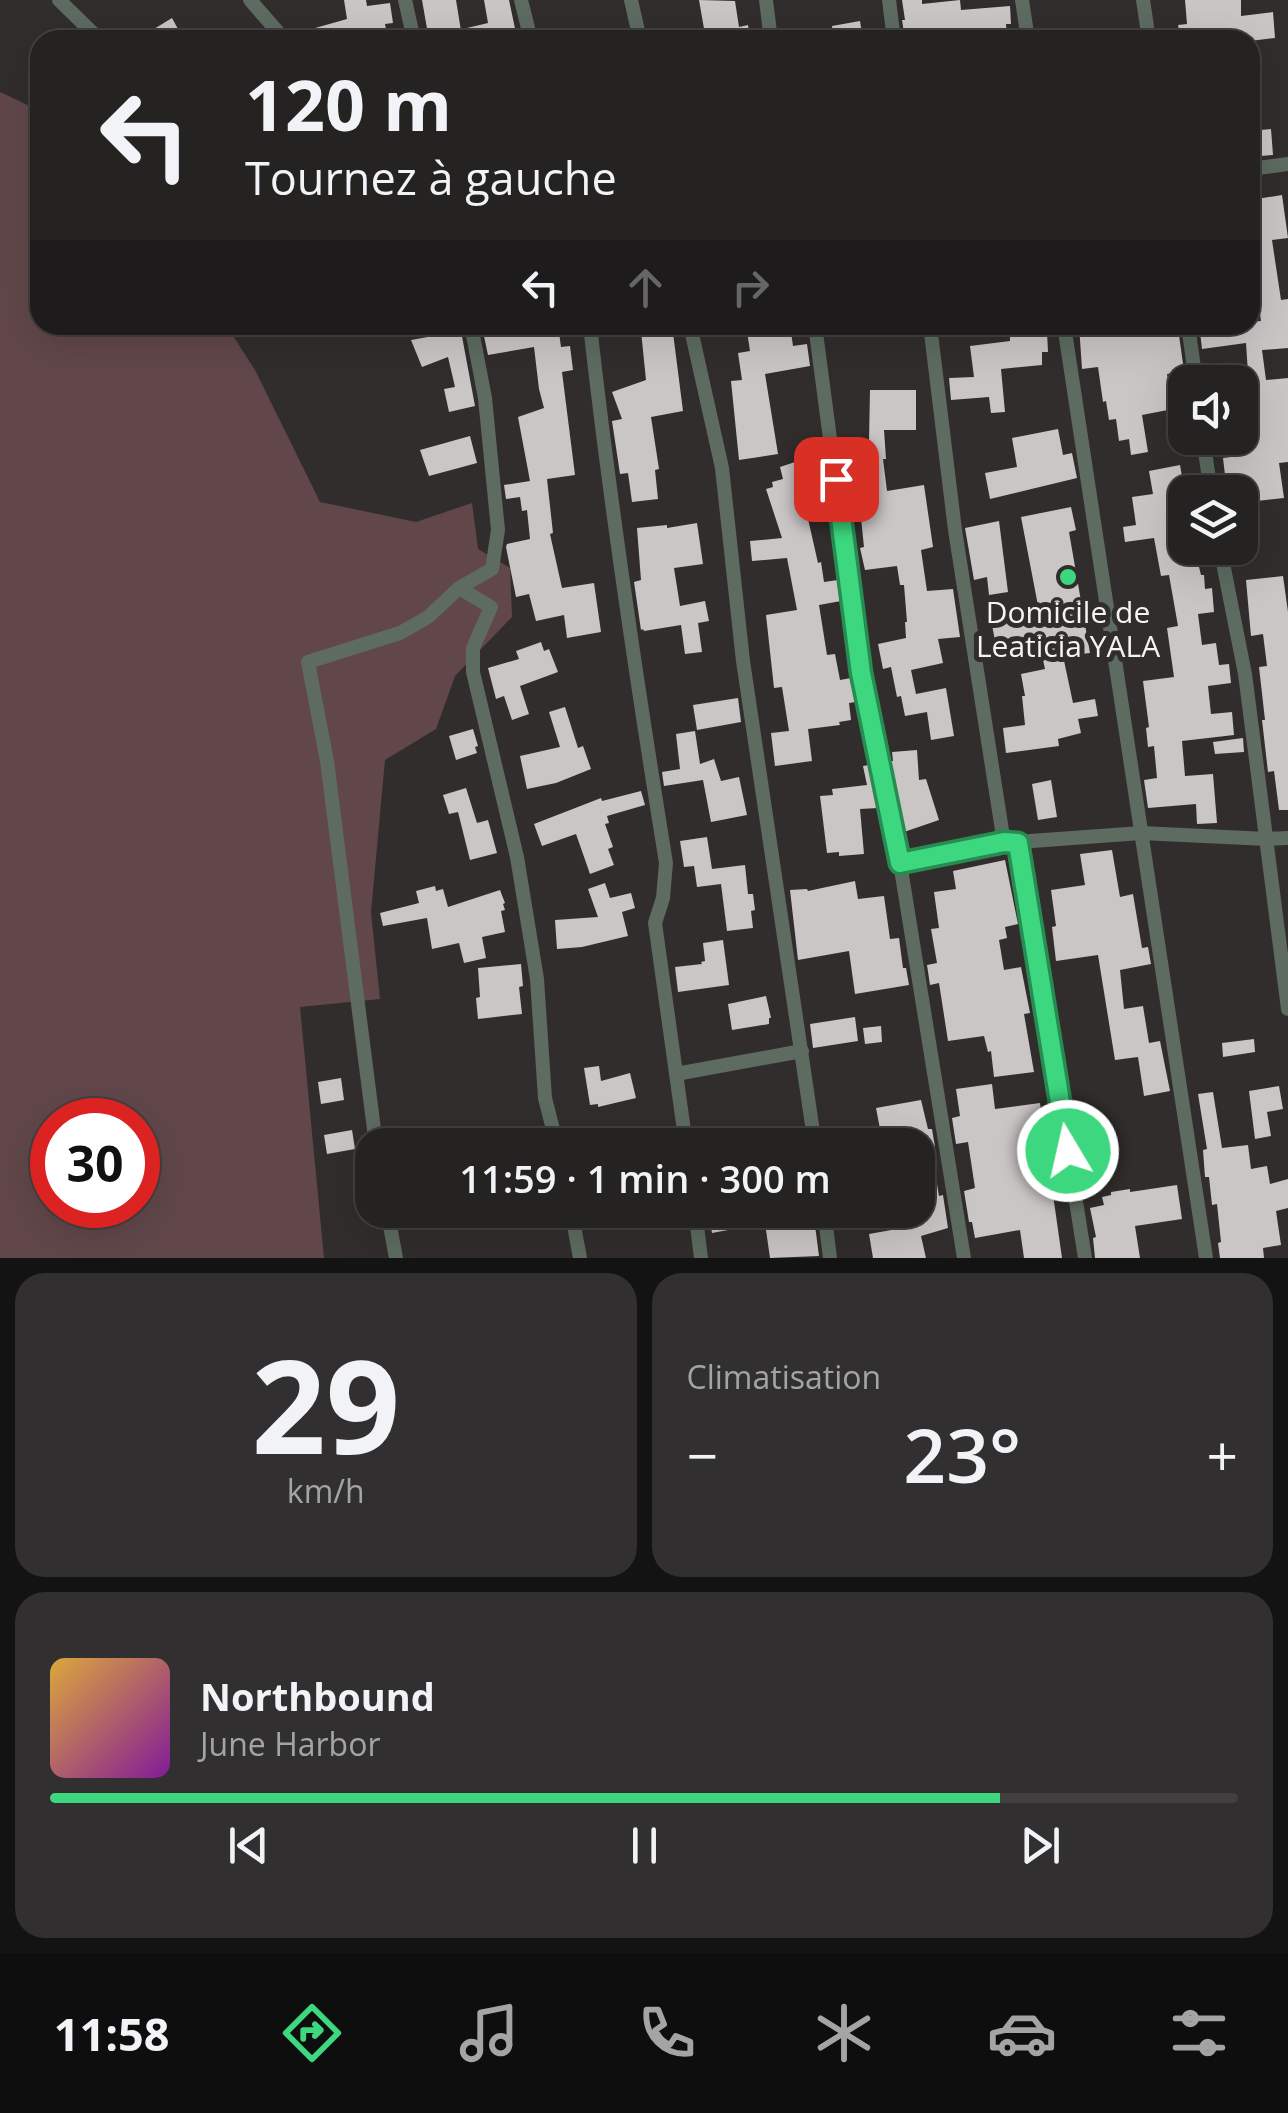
<!DOCTYPE html>
<html lang="fr">
<head>
<meta charset="utf-8">
<style>
	body { margin:0; font-family:"Open Sans",sans-serif; background:#312f2f; color:#f1f3f6; height:100vh; display:flex; flex-direction:column; font-size:38px; white-space:nowrap }
	* { box-sizing:border-box; margin:0 }
	p { font-size:32px; color:#a3a4a5 }
	.icon { flex:none; width:55px; height:55px; fill:none; stroke:currentColor; stroke-width:2; stroke-linecap:round; stroke-linejoin:round }
	.map { position:relative; height:1258px; overflow:hidden }
	.side { display:flex; flex-direction:column; gap:15px; padding:15px; background:#141313; flex:1 }
	.side>* { flex:none }
	.top-card { position:absolute; left:30px; top:30px; width:1230px; height:305px; border-radius:30px; box-shadow:0 10px 40px #0002,0 0 0 2px #423f40; background:#252222; color:#f1f3f6; overflow:hidden }
	.tools { position:absolute; left:1168px; top:365px; display:grid; gap:20px }
	.tools a { display:grid; place-items:center; width:90px; height:90px; border-radius:20px; background:#252222; box-shadow:0 10px 40px #0002,0 0 0 2px #423f40; font-size:50px }
	.speed { position:absolute; left:30px; top:1098px; display:flex; gap:20px; font-size:50px; font-weight:700; text-align:center }
	.speed>* { display:grid; place-content:center; width:130px; height:130px; border-radius:50%; background:#252222; box-shadow:0 10px 40px #0002,0 0 0 2px #423f40; line-height:1 }
	.speed .limit { border:15px solid #d22; background:#fff; color:#111 }
	.pin { position:absolute; display:grid; place-items:center; width:85px; height:85px; color:#fff; margin:-42px; border-radius:20px; box-shadow:0 5px 15px #0006 }
	.me { position:absolute; width:110px; margin:-55px; rotate:351deg; stroke-linejoin:round; filter:drop-shadow(0 0 8px #0008) }
	.turn { display:flex; align-items:center; gap:35px; height:210px; padding:0 50px; font-size:45px }
	.turn .icon { width:130px; height:130px; stroke-width:2.5 }
	.turn b { display:block; font-size:70px; line-height:85px }
	.lanes { display:flex; align-items:center; height:95px; padding:0 50px; background:#0003; justify-content:center; gap:50px; direction:ltr }
	.lanes .off { opacity:.35 }
	.big { font-size:75px; font-weight:600; line-height:1.1 }
	.side .tile { flex:1; display:flex; flex-direction:column; justify-content:center; gap:15px; min-width:0; padding:0 35px; border-radius:30px; background:#312f2f }
	.side .dial { align-items:center; gap:0 }
	.dial b { font-size:130px; line-height:1 }
	.song { display:flex; align-items:center; gap:30px }
	.cover { width:120px; height:120px; border-radius:15px; background:linear-gradient(135deg,hsl(40 70% 55%),hsl(290 70% 35%)) }
	.played { height:10px; border-radius:5px; background:linear-gradient(90deg,#3cd77e 80%,#423f40 80%) }
	.keys { display:flex; justify-content:space-around; direction:ltr }
	.heat { display:flex; justify-content:space-between; align-items:center; font-size:55px; direction:ltr }
	.side .tiles { flex:1; display:grid; gap:15px; grid-template-columns:1fr 1fr }
	.tile:last-child { grid-column:span 2 }
	.trip { position:absolute; left:355px; top:1128px; width:580px; height:100px; border-radius:30px; background:#252222; box-shadow:0 10px 40px #0002,0 0 0 2px #423f40; font-weight:600; line-height:100px; text-align:center }
	.menu { display:flex; height:160px; justify-content:space-around; align-items:center; background:#0f0e0e; color:#a3a4a5 }
	.menu .icon { width:70px; height:70px }
	.menu .current { color:#3cd77e }
	.menu b { font-size:45px; color:#f1f3f6 }
	.map>svg:first-child { display:block }
	.green { fill:#614749; fill-rule:evenodd }
	.building { fill:#cbc6c6 }
	.lines { fill:none; stroke-linecap:round; stroke-linejoin:round }
	.minor { stroke:#5d6b60; stroke-width:14 }
	.route-casing { stroke:#278c52; stroke-width:25 }
	.route { stroke:#3cd77e; stroke-width:18 }
	.poi-dot { fill:#3cd77e; stroke:#312d2d; stroke-width:4 }
	.labels { text-anchor:middle; dominant-baseline:central; stroke-width:10; stroke-linejoin:round; paint-order:stroke }
	.poi-label { font-size:30px; fill:#f6f3f3; stroke:#312d2d }
</style>
</head>
<body>
<div class="map">
<svg width="1288" height="1258" viewBox="0 0 1288 1258">
	<rect width="100%" height="100%" fill="#312d2d"/>
	<path class="green" d="M0 92 40 111V325H226L255 370 320 502 416 522 472 503 478 549 510 568 512 617 455 676 436 729 385 760 371 912 380 999 300 1007 324 1258H0ZM52 1120H138V1205H52Z"/>
	<g class="building">
		<polygon points="344,0 366,0 367,6 390,3 393,23 385,24 388,40 295,40 294,34 347,19"/>
		<polygon points="422,0 456,0 462,37 429,40"/>
		<polygon points="484,0 509,0 517,38 470,40 467,28 488,23"/>
		<polygon points="699,0 735,1 739,27 748,25 750,40 706,40"/>
		<polygon points="902,0 922,0 922,4 960,0 961,10 1010,6 1011,24 1006,24 1007,40 985,40 984,32 926,40 925,36 905,39 902,20 905,20"/>
		<polygon points="1185,0 1241,0 1241,16 1273,12 1275,38 1250,41 1181,40 1178,25 1187,24"/>
		<polygon points="172,18 184,40 160,40 154,29"/>
		<polygon points="860,21 863,40 834,40 832,26"/>
		<polygon points="1271,129 1273,155 1250,157 1250,131"/>
		<polygon points="1282,195 1288,238 1272,240 1281,300 1288,299 1288,348 1262,350 1266,380 1288,378 1288,462 1279,463 1284,498 1240,503 1240,492 1227,492 1223,458 1247,455 1242,399 1240,399 1240,374 1248,373 1246,343 1202,349 1200,332 1210,330 1210,327 1250,325 1250,322 1261,321 1250,239 1250,200"/>
		<polygon points="496,325 558,325 561,347 570,346 573,370 562,372 575,475 547,479 553,533 550,534 562,588 594,583 601,632 567,638 564,615 536,621 529,594 516,597 506,547 507,544 530,539 527,510 522,511 520,497 506,499 504,485 530,481 518,417 544,408 539,389 534,347 488,355 482,327"/>
		<polygon points="672,325 683,411 651,417 659,469 655,470 658,499 632,502 628,473 620,474 612,421 622,419 612,392 646,380 641,331"/>
		<polygon points="746,325 790,325 793,346 807,344 810,366 765,374 778,454 739,460 731,381 742,380 738,353 750,351"/>
		<polygon points="1079,325 1125,325 1126,329 1159,325 1160,335 1166,335 1167,337 1179,335 1184,371 1167,374 1173,409 1142,415 1148,452 1131,455 1129,439 1119,441 1116,419 1109,420 1106,401 1103,402 1098,367 1082,369"/>
		<polygon points="461,331 475,406 449,412 444,389 455,387 448,357 422,367 411,340"/>
		<polygon points="1025,332 1025,334 1047,332 1048,352 1042,352 1042,365 1001,369 1005,412 991,413 989,397 951,400 949,378 974,377 970,346 1010,341 1010,333"/>
		<polygon points="870,390 916,390 916,430 884,430 886,459 883,459 887,491 924,485 933,547 921,550 927,591 953,589 960,637 938,639 943,663 911,670 916,694 946,688 954,736 931,740 927,712 905,716 901,696 897,697 891,667 883,669 878,644 906,638 905,622 907,622 904,585 900,585 897,566 865,570 860,548 864,547 857,480 869,477 865,442 869,442"/>
		<polygon points="1058,429 1063,455 1072,453 1077,478 990,499 985,473 1017,467 1012,438"/>
		<polygon points="470,436 477,463 429,476 420,450"/>
		<polygon points="810,457 823,495 804,501 818,563 821,562 824,582 838,580 841,601 819,605 827,655 835,654 840,680 851,678 855,702 849,703 851,720 839,722 840,725 808,729 812,761 775,766 771,733 789,731 782,687 774,688 766,615 797,610 787,558 752,561 750,541 782,538 766,489 773,487 772,482 783,479 780,467"/>
		<polygon points="1180,465 1185,493 1185,517 1175,518 1182,563 1197,559 1201,575 1204,575 1205,589 1212,588 1214,612 1198,614 1202,645 1216,643 1219,665 1229,664 1231,683 1208,686 1211,714 1232,712 1234,735 1182,741 1185,776 1213,774 1217,823 1197,824 1196,804 1148,808 1144,780 1157,778 1154,746 1148,747 1146,728 1149,727 1143,681 1174,677 1167,628 1178,626 1169,575 1161,576 1154,538 1125,542 1123,527 1136,525 1132,497 1153,494 1149,471"/>
		<polygon points="1071,507 1076,530 1069,532 1090,653 1063,656 1073,703 1095,699 1098,716 1078,719 1081,733 1058,739 1059,746 1006,753 1003,728 1025,725 1022,696 1025,696 1021,674 1045,669 1039,642 997,651 992,625 1040,616 1021,517"/>
		<polygon points="999,521 1008,592 989,595 987,577 974,580 965,528"/>
		<polygon points="697,523 703,564 674,568 680,606 705,601 709,621 698,623 702,652 685,654 681,625 644,631 643,629 641,630 634,582 641,580 637,528 667,525 667,528"/>
		<polygon points="1283,576 1288,612 1288,810 1279,810 1274,771 1268,772 1262,720 1265,720 1259,667 1267,666 1263,634 1251,636 1246,580"/>
		<polygon points="541,642 544,651 549,649 558,672 520,686 529,714 512,720 504,696 496,699 488,668 519,659 516,651"/>
		<polygon points="738,698 741,722 697,730 693,705"/>
		<polygon points="565,707 578,748 583,746 591,769 556,783 527,789 520,756 560,747 549,712"/>
		<polygon points="473,729 478,746 475,747 477,753 456,760 449,736"/>
		<polygon points="695,731 700,764 714,759 721,781 739,777 747,815 711,822 703,780 664,786 662,772 680,769 676,734"/>
		<polygon points="1243,738 1244,752 1215,754 1213,742"/>
		<polygon points="917,750 919,780 926,779 939,820 904,832 890,761 893,761 892,752"/>
		<polygon points="869,765 878,808 860,809 864,854 839,856 839,852 827,853 820,796 833,795 832,789 867,785 863,766"/>
		<polygon points="1051,780 1057,817 1038,820 1032,784"/>
		<polygon points="466,788 477,823 488,820 497,853 470,860 458,812 449,814 443,795"/>
		<polygon points="641,791 645,805 607,816 609,823 605,824 613,847 608,849 614,865 590,874 576,834 542,846 534,824 601,798 602,801"/>
		<polygon points="707,837 712,869 745,865 748,894 753,894 755,910 751,911 753,928 727,931 721,884 697,887 694,866 684,867 680,841"/>
		<polygon points="1112,850 1120,897 1133,894 1142,948 1148,947 1151,964 1120,970 1124,1009 1143,1006 1149,1043 1160,1041 1170,1091 1144,1096 1138,1057 1115,1060 1098,955 1056,961 1052,927 1056,926 1051,890 1085,885 1080,854"/>
		<polygon points="1005,860 1018,924 1005,927 1007,938 999,940 1004,970 1021,967 1030,1013 1024,1014 1034,1072 994,1077 991,1051 988,1052 984,1036 948,1041 939,983 930,985 927,965 937,963 931,929 939,928 934,892 956,889 953,871"/>
		<polygon points="855,881 858,899 884,896 890,939 899,938 903,968 906,968 909,985 855,994 849,951 798,960 790,890 807,889 808,891"/>
		<polygon points="605,883 610,898 631,893 635,908 622,912 628,936 582,947 557,949 555,920 598,917 588,889"/>
		<polygon points="435,886 436,891 443,889 448,907 500,890 505,903 503,904 505,910 501,911 505,932 482,937 486,958 464,963 459,943 432,949 427,918 383,926 380,913 419,903 416,891"/>
		<polygon points="723,940 729,985 678,992 675,967 702,964 701,962 705,961 703,943"/>
		<polygon points="521,964 523,986 519,987 522,1014 478,1019 476,998 480,997 478,968"/>
		<polygon points="766,996 771,1018 769,1018 769,1024 732,1030 728,1004"/>
		<polygon points="855,1017 858,1041 813,1048 810,1024"/>
		<polygon points="881,1026 882,1042 865,1044 863,1028"/>
		<polygon points="1254,1039 1255,1052 1223,1057 1222,1043"/>
		<polygon points="599,1066 601,1081 630,1073 636,1098 598,1107 598,1104 590,1105 584,1068"/>
		<polygon points="341,1078 344,1100 321,1104 318,1082"/>
		<polygon points="992,1084 995,1109 1040,1103 1062,1258 1024,1258 1020,1230 975,1238 972,1222 969,1222 964,1191 975,1188 968,1142 956,1144 952,1118 960,1116 956,1089"/>
		<polygon points="1279,1086 1283,1109 1267,1112 1271,1136 1255,1139 1249,1091"/>
		<polygon points="1213,1092 1222,1148 1248,1145 1251,1169 1267,1166 1270,1184 1288,1179 1288,1208 1276,1211 1281,1245 1263,1248 1264,1258 1220,1258 1218,1243 1221,1242 1217,1204 1212,1205 1209,1177 1205,1177 1203,1150 1207,1149 1198,1094"/>
		<polygon points="921,1100 928,1129 932,1129 935,1147 931,1148 939,1196 943,1195 948,1228 921,1236 926,1258 873,1258 869,1234 914,1226 911,1212 918,1210 918,1145 834,1145 833,1137 880,1129 876,1108"/>
		<polygon points="352,1130 355,1149 327,1154 324,1135"/>
		<polygon points="1177,1185 1182,1219 1135,1226 1140,1258 1095,1258 1093,1238 1096,1237 1090,1208 1104,1205 1102,1197 1111,1195 1111,1192 1130,1189 1130,1192"/>
		<polygon points="708,1210 813,1210 819,1256 770,1258 765,1223 712,1233"/>
	</g>
	<g class="lines">
		<g class="minor">
			<polyline points="59,0 100,40"/>
			<polyline points="250,0 285,40"/>
			<polyline points="405,0 414,40"/>
			<polyline points="521,0 531,40"/>
			<polyline points="631,0 640,40"/>
			<polyline points="766,0 771,40"/>
			<polyline points="889,0 894,40"/>
			<polyline points="1022,0 1028,40"/>
			<polyline points="1143,0 1149,40"/>
			<polyline points="1250,169 1288,164"/>
			<path d="M590 325C610 505 637 684 666 863L663 898 655 923 686 1145"/>
			<polyline points="690,325 722,468 743,661 815,1145"/>
			<polyline points="815,325 861,673 900,863 964,1258"/>
			<polyline points="930,325 955,530 1004,843"/>
			<polyline points="1064,325 1206,1258"/>
			<polyline points="1188,325 1196,382"/>
			<polyline points="1203,438 1211,492"/>
			<polyline points="1220,548 1245,674 1288,1009"/>
			<polyline points="459,588 491,607 473,648 473,672 517,857 537,979 545,1098 557,1145"/>
			<polyline points="1019,843 1085,1258"/>
			<polyline points="900,863 1004,843 1141,833 1267,839 1288,838"/>
			<polyline points="676,1074 802,1051"/>
			<polyline points="376,1145 327,761 308,662 400,633 428,617 459,588 492,569 498,530 485,398 471,325"/>
			<polyline points="387,1210 396,1258"/>
			<polyline points="571,1210 580,1258"/>
			<polyline points="695,1210 701,1258"/>
			<polyline points="824,1210 830,1258"/>
		</g>
	</g>
	<g class="lines">
		<defs>
			<polyline id="route" points="836,479 861,673 900,863 1004,842 1018,843 1068,1151"/>
		</defs>
		<use href="#route" class="route-casing"/>
		<use href="#route" class="route"/>
	</g>
	<circle class="poi-dot" cx="1068" cy="577" r="10"/>
	<g class="labels">
		<g class="poi-label">
			<text x="1068" y="611">Domicile de<tspan x="1068" dy="34">Leaticia YALA</tspan></text>
		</g>
	</g>
</svg>
<div class="tools">
<a><svg class="icon" aria-label="sound" viewBox="0 0 24 24"><path d="M4 9h4l5-4v14l-5-4H4zM17 9q2 3 0 6"/></svg></a>
<a><svg class="icon" aria-label="layers" viewBox="0 0 24 24"><path d="M12 4l9 5-9 5-9-5zM3 14l9 5 9-5"/></svg></a>
</div>
<div class="speed"><div class="limit">30</div></div>
<div class="pin" style="left:836px;top:479px;background:#d93025"><svg class="icon" aria-label="arrive" viewBox="0 0 24 24"><path d="M6 21V4h12l-3 4 3 4H6"/></svg></div>
<svg class="me" style="left:1068px;top:1151px" viewBox="-20 -20 40 40"><circle r="17" fill="#3cd77e" stroke="#fff" stroke-width="3"/><path d="M0-11L8 9 0 5-8 9z" fill="#fff"/></svg>
<div class="trip">11:59 · 1 min · 300 m</div>
<div class="top-card">
<div class="turn"><svg class="icon" aria-label="left" viewBox="0 0 24 24"><path d="M17 20v-9H6M10 6l-5 5 5 5"/></svg><div><b>120 m</b>Tournez à gauche</div></div>
<div class="lanes"><svg class="icon" aria-label="left" viewBox="0 0 24 24"><path d="M17 20v-9H6M10 6l-5 5 5 5"/></svg><svg class="icon off" aria-label="ahead" viewBox="0 0 24 24"><path d="M12 20V5M6 11l6-6 6 6"/></svg><svg class="icon off" aria-label="right" viewBox="0 0 24 24"><path d="M7 20v-9h11M14 6l5 5-5 5"/></svg></div>
</div>
</div>
<section class="side">
<div class="tiles">
<div class="tile dial"><b>29</b><p>km/h</p></div>
<div class="tile"><p>Climatisation</p>
<div class="heat"><a>−</a><b class="big">23°</b><a>+</a></div>
</div>
<div class="tile">
<div class="song"><i class="cover"></i><div><b>Northbound</b><p>June Harbor</p></div></div>
<div class="played"></div>
<div class="keys"><svg class="icon" aria-label="previous" viewBox="0 0 24 24"><path d="M18 5L8 12l10 7zM5 5v14"/></svg><svg class="icon" aria-label="pause" viewBox="0 0 24 24"><path d="M8 5v14M16 5v14"/></svg><svg class="icon" aria-label="next" viewBox="0 0 24 24"><path d="M6 5l10 7-10 7zM19 5v14"/></svg></div>
</div>
</div>
</section>
<nav class="menu">
<b>11:58</b>
<svg class="icon current" aria-label="directions" viewBox="0 0 24 24"><path d="M12 3l9 9-9 9-9-9zM9 14v-3h6M13 9l2 2-2 2"/></svg>
<svg class="icon" aria-label="music" viewBox="0 0 24 24"><path d="M9 18V5l10-2v13"/><circle cx="6" cy="18" r="3"/><circle cx="16" cy="16" r="3"/></svg>
<svg class="icon" aria-label="phone" viewBox="0 0 24 24"><path d="M5 4h4l2 5-3 2q2 4 5 5l2-3 5 2v4C11 20 4 13 5 4z"/></svg>
<svg class="icon" aria-label="climate" viewBox="0 0 24 24"><path d="M12 3v18M4 7l16 10M4 17L20 7"/></svg>
<svg class="icon" aria-label="car" viewBox="0 0 24 24"><path d="M5 17H2v-5l4-1 3-4h7l3 4 3 1v5h-3M9 17h6M6 11h13"/><circle cx="7" cy="17" r="2"/><circle cx="17" cy="17" r="2"/></svg>
<svg class="icon" aria-label="filters" viewBox="0 0 24 24"><path d="M4 7h16M4 17h16"/><circle cx="9" cy="7" r="2"/><circle cx="15" cy="17" r="2"/></svg>
</nav>
</body>
</html>
